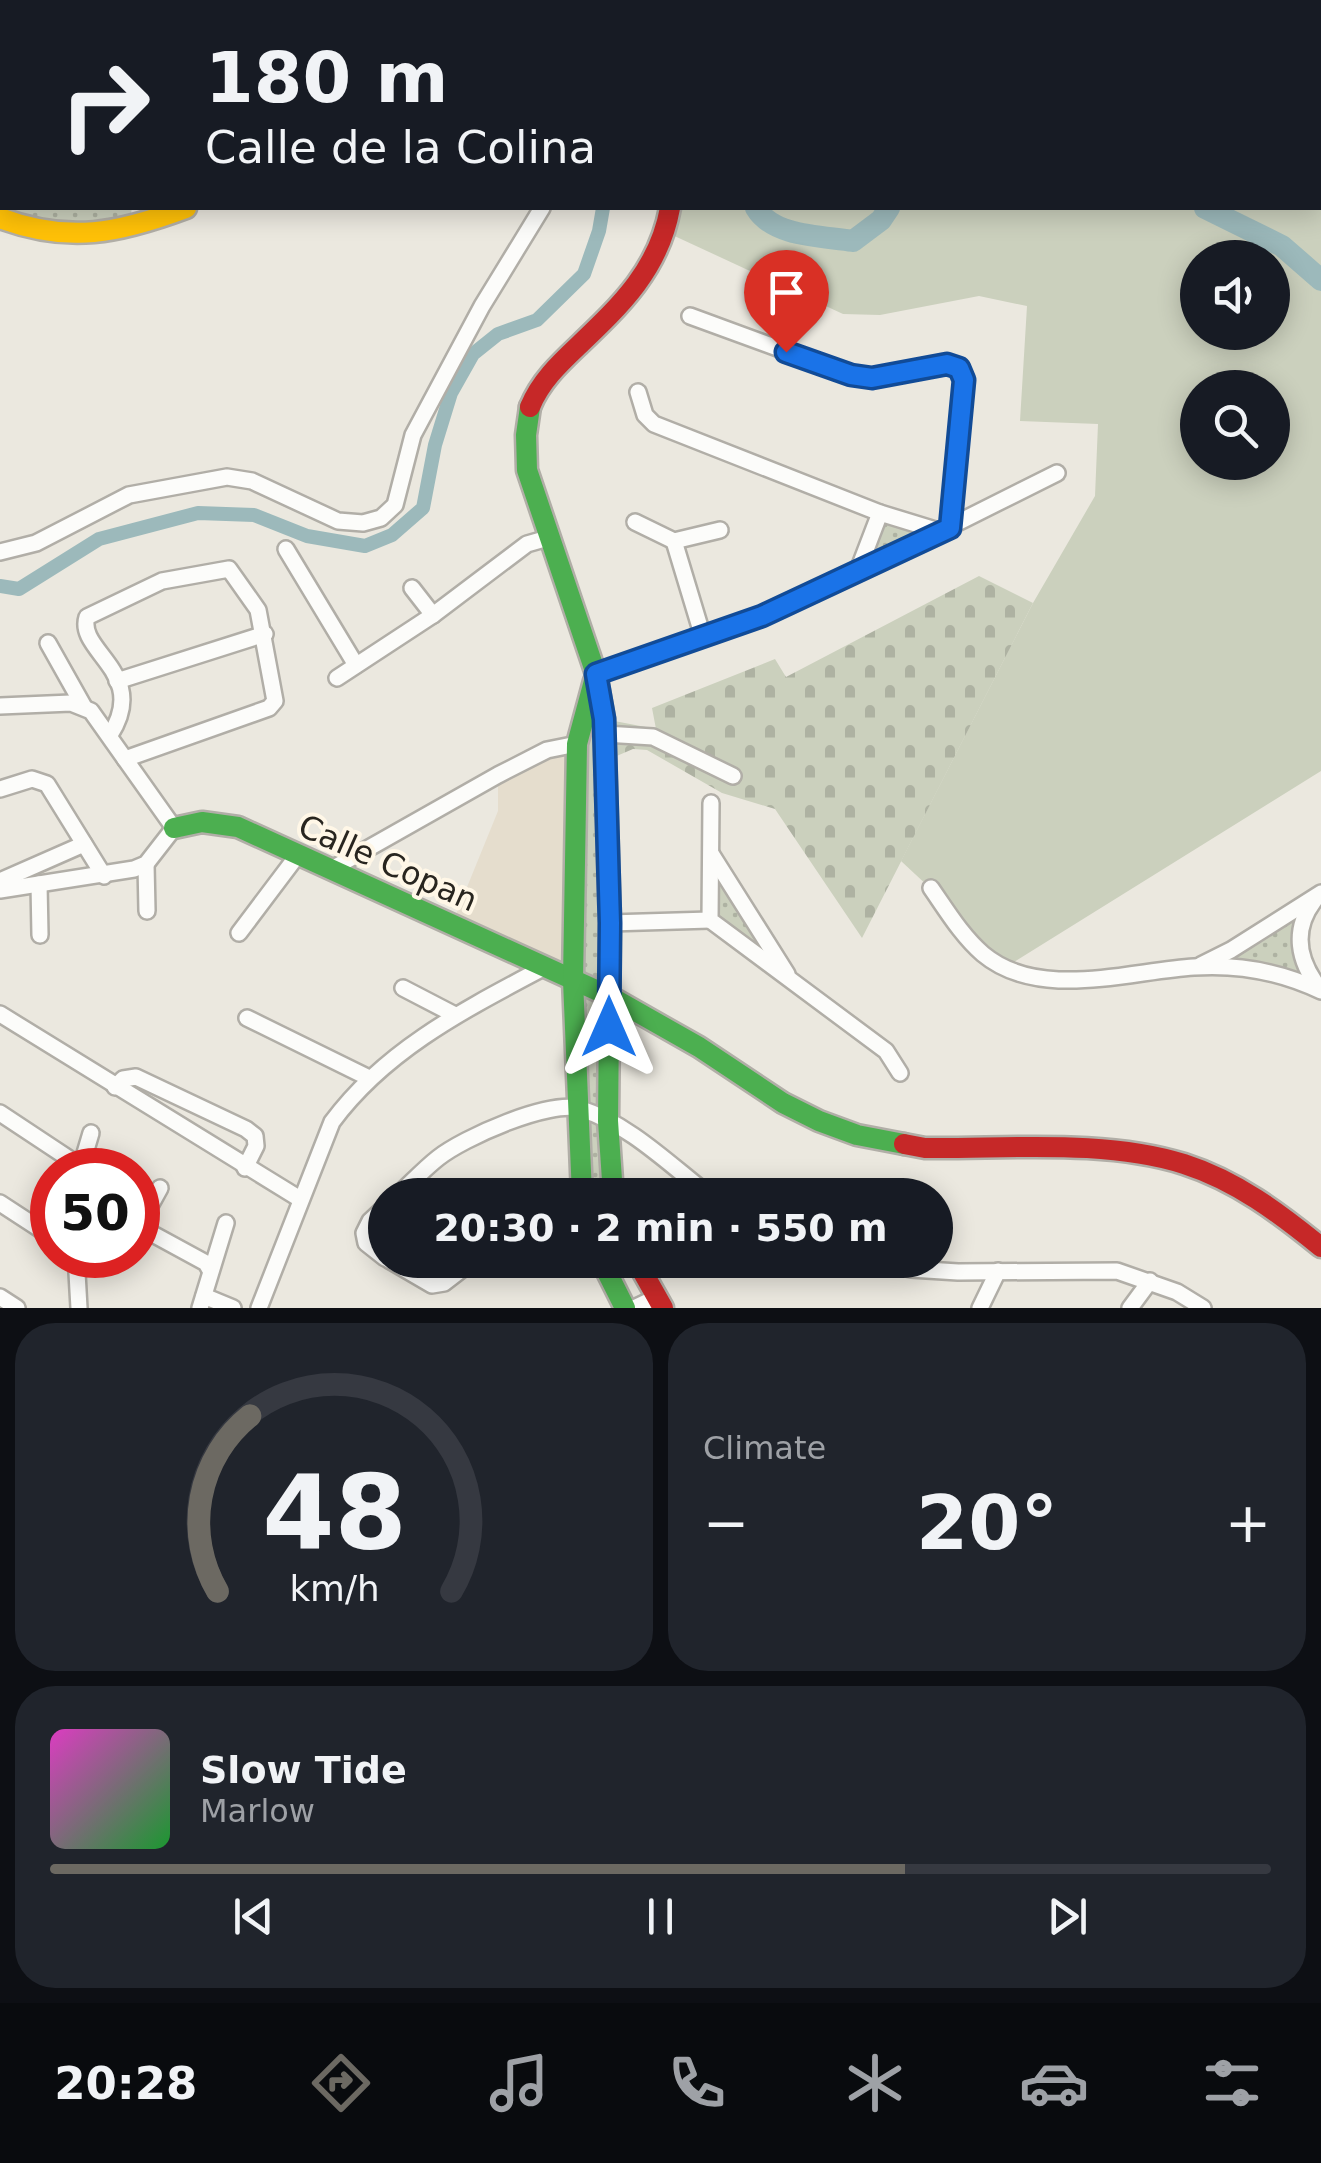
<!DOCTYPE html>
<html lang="en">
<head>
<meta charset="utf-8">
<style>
	body { margin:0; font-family:"DejaVu Sans",sans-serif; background:#20242c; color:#f1f3f6; height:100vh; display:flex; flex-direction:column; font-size:38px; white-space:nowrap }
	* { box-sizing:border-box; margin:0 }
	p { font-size:32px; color:#9ea1a6 }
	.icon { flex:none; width:55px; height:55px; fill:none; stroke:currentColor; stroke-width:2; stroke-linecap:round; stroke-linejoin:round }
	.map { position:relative; height:1308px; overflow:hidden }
	.sheet { display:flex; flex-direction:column; gap:15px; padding:15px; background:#0d0f14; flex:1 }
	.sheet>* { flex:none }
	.guide { position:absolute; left:0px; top:0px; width:1322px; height:210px; box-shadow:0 5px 25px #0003; background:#171b24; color:#f1f3f6; overflow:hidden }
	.buttons { position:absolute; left:1180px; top:240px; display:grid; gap:20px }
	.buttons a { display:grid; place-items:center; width:110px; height:110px; border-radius:50%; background:#171b24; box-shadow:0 5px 25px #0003; font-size:50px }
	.speed { position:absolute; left:30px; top:1148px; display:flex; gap:20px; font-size:50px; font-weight:700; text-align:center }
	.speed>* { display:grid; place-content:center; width:130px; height:130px; border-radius:50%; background:#171b24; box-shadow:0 5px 25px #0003; line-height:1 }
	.speed .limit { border:15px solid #d22; background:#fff; color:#111 }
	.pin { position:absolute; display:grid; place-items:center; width:85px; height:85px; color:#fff; margin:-102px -42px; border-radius:50% 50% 50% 0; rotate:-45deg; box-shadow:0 0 10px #0007 }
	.pin .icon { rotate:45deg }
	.me { position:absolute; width:110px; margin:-55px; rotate:0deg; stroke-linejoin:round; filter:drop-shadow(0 0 8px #0008) }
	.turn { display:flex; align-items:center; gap:35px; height:210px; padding:0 40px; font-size:45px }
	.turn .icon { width:130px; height:130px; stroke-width:2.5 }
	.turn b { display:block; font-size:70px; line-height:85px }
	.big { font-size:75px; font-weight:600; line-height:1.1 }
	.sheet .tile { flex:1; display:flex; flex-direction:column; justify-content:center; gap:15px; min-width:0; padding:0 35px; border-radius:40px; background:#20242c }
	.sheet .dial { align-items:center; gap:0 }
	.dial svg { height:260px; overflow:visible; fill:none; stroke:#363941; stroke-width:7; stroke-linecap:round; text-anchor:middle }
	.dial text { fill:#f1f3f6; stroke:none }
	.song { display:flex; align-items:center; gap:30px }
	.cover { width:120px; height:120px; border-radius:15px; background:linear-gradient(135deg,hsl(310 70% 55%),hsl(130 70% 35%)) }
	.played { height:10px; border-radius:5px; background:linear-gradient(90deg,#6c6962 70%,#363941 70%) }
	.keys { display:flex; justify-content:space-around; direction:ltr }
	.heat { display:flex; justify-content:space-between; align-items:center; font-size:55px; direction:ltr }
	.sheet .tiles { flex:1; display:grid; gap:15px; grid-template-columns:1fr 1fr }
	.tile:last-child { grid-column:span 2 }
	.trip { position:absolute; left:368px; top:1178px; width:585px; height:100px; border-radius:50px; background:#171b24; box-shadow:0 5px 25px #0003; font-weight:600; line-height:100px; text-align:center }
	.tab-bar { display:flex; height:160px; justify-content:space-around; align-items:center; background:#090b0e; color:#9ea1a6 }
	.tab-bar .icon { width:70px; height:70px }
	.tab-bar .current { color:#6c6962 }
	.tab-bar b { font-size:45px; color:#f1f3f6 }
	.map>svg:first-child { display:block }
	.built { fill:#e5ddcd }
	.green { fill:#cbd0bd; fill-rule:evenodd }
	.cemetery { fill:url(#cemetery-stones) }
	.park { fill:url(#park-dots) }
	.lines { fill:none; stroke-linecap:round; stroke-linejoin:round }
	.canal { stroke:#9cb9bb; stroke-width:14 }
	.river { stroke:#9cb9bb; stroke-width:22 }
	.lane-casing { stroke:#b1aea7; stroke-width:12 }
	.street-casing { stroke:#b1aea7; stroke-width:20 }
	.fast-casing { stroke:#b1aea7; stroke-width:25 }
	.slow-casing { stroke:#b1aea7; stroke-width:25 }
	.jam-casing { stroke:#b1aea7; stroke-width:25 }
	.lane { stroke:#fcfcfa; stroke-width:8 }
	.street { stroke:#fcfcfa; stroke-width:15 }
	.fast { stroke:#4caf50; stroke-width:20 }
	.slow { stroke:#ffc107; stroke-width:20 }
	.jam { stroke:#c62828; stroke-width:20 }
	.route-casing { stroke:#114b97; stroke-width:25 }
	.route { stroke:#1a73e8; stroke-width:18 }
	.labels { text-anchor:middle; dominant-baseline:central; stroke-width:8; stroke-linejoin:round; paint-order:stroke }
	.street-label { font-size:32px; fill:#28251f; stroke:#fff7e7 }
</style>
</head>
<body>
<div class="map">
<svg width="1321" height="1308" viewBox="0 0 1321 1308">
	<defs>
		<pattern id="cemetery-stones" width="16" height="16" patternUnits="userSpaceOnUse" patternTransform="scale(2.5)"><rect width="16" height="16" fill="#cbd0bd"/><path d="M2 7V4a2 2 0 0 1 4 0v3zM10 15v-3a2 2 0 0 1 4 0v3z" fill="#aeb2a2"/></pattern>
		<pattern id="park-dots" width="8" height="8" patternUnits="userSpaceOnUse" patternTransform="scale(2.5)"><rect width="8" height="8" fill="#cbd0bd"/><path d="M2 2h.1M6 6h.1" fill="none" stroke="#aeb2a2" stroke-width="1.8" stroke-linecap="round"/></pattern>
	</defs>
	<rect width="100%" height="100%" fill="#ebe8df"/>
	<polygon class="built" points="577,744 573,980 452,924 498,811 498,775"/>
	<path class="green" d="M1321 106V771L1006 967 985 956 930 888 901 861 1033 603 1095 496 1098 424 1020 421 1027 306 979 296 880 315 843 314 668 233 670 208H1320ZM1198 258H1272V332H1198ZM1198 388H1272V462H1198Z"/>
	<polygon class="cemetery" points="979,576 1033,603 862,938 775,809 722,793 647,750 633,749 605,761 604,719 656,729 652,708 775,659 786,677"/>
	<g class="park">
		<polygon points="0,163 2,208 132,208 130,218 86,236 0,218"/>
		<polygon points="880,513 942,532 857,573"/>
		<polygon points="596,674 613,1195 583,1195 577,744"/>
		<polygon points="712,855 794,985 710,920"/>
		<polygon points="1310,902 1301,918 1310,984 1208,968"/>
	</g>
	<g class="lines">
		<polyline class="canal" points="0,586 19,589 99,539 198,513 254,515 307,536 365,546 392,535 423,508 435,445 451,393 473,354 498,334 537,320 584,274 599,231 603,208"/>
		<g class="river">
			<path d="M756 208C773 237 823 236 853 241L881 220 889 208"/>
			<polyline points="1205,208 1282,246 1321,280"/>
		</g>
		<defs>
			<polyline id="lane" points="332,2 333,0"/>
			<g id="street">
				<polyline points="935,0 935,2"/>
				<polyline points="952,0 952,2"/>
				<polyline points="15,2 16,0"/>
				<polyline points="162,2 162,0"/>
				<polyline points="0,57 2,48"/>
				<polyline points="0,77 2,77"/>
				<polyline points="690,316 851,375 872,379 947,364 959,368 964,380 950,528"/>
				<polyline points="638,392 645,415 654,424 880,513 942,532"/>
				<polyline points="635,522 674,541 720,530"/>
				<polyline points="674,541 703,637"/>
				<polyline points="286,549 356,665"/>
				<polyline points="0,552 36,543 129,495 227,477 252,481 338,521 363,523 381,518 395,505 413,435 482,306 542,208"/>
				<polyline points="857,573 880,513"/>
				<polyline points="412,588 433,615"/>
				<polyline points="48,643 84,707"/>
				<polyline points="596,674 762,616 857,573 1057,473"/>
				<polyline points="337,678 433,615 527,544 548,538"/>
				<polyline points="117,681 265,634"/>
				<polyline points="0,706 71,703 91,711 174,828 146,864 134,869 0,890"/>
				<polyline points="605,734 653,737 733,776"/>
				<path d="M110 735C150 673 76 651 87 617L162 581 229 569 258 610 275 701 269 708 125 759"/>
				<polyline points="0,789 32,779 47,784 104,876"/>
				<polyline points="711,803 710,920 886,1051 900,1073"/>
				<polyline points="712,855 787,974"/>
				<polyline points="146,864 147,911"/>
				<polyline points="330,870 498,775 547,750 577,744"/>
				<polyline points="0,881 84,844"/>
				<polyline points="39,884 40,935"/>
				<path d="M931 888C947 911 962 936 983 954 1039 1001 1129 971 1194 967 1238 964 1281 972 1321 991"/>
				<path d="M1314 901C1292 930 1298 961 1320 989"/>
				<polyline points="610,923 710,920"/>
				<polyline points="239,933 297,856"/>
				<polyline points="1201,965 1231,950 1321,893"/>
				<polyline points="403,988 455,1015"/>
				<polyline points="0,1014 300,1199"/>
				<polyline points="247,1018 369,1078"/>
				<polyline points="115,1087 123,1079 136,1077 246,1129 255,1136 256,1146 245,1168"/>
				<polyline points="0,1113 80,1166"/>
				<polyline points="80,1170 91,1133"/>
				<path d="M398 1195C411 1183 424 1169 438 1158 463 1138 550 1099 581 1109 629 1124 670 1165 709 1195"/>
				<polyline points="0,1203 52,1237"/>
				<polyline points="385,1207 370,1221 364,1233 366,1243 385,1258"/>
				<polyline points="138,1226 206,1263 210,1270"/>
				<polyline points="139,1226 160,1188"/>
				<polyline points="76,1255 79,1308"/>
				<polyline points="389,1260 432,1285 444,1283 474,1260"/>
				<polyline points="865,1260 911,1269 958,1272 1117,1271 1177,1292 1203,1308"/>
				<polyline points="204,1296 233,1308"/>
				<polyline points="0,1297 17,1308"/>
				<polyline points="200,1308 226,1223"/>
				<path d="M259 1308 332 1122C386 1049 466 1009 545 967"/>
				<polyline points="634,1308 655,1298"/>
				<polyline points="980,1308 998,1271"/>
				<polyline points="1130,1308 1150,1281"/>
			</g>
			<g id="fast">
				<polyline points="72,0 72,2"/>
				<polyline points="249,0 249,2"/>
				<polyline points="662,0 664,2"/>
				<polyline points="530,407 526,435 527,470 596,674 604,719 610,923 608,1121 613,1195"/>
				<polyline points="174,828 202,822 238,827 609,996 699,1047 783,1103 819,1121 857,1135 904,1144"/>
				<polyline points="582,1195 573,980 577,744 594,681"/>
				<polyline points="601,1260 625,1308"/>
			</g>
			<g id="slow">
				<polyline points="89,2 90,0"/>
				<polyline points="1320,64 1321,64"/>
				<polyline points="0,162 2,161"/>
				<path d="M0 218C69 244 119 233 186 208"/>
			</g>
			<g id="jam">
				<polyline points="608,0 609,2"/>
				<polyline points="304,2 305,0"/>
				<path d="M530 407C540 382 559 364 578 346 621 305 659 269 670 208"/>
				<path d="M904 1144 925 1148C1008 1149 1105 1139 1184 1164 1237 1181 1279 1213 1321 1247"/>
				<polyline points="636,1260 663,1308"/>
			</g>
		</defs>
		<use href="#lane" class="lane-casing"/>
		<use href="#street" class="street-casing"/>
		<use href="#fast" class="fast-casing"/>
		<use href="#slow" class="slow-casing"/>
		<use href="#jam" class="jam-casing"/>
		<use href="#lane" class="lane"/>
		<use href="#street" class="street"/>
		<use href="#fast" class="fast"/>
		<use href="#slow" class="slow"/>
		<use href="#jam" class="jam"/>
	</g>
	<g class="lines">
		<defs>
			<polyline id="route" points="609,1027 610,923 604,719 596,674 762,616 950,528 964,380 959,368 947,364 872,378 851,375 786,352"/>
		</defs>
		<use href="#route" class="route-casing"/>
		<use href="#route" class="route"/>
	</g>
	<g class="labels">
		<g class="street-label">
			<text transform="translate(388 863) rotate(24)">Calle Copan</text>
		</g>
	</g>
</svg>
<div class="buttons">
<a><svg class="icon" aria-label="sound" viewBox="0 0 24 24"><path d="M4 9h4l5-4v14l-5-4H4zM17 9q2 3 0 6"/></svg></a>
<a><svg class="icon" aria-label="search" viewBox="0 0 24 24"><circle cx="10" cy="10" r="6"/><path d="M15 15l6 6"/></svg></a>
</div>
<div class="speed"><div class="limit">50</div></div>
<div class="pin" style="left:786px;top:352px;background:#d93025"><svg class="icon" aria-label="arrive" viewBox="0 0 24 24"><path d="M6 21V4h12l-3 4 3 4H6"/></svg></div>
<svg class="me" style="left:609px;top:1027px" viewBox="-20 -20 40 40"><path d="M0-17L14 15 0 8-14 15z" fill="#1a73e8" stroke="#fff" stroke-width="4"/></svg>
<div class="trip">20:30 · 2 min · 550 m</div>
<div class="guide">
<div class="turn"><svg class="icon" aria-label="right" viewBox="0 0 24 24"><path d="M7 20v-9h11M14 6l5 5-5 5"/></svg><div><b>180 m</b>Calle de la Colina</div></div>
</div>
</div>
<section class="sheet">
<div class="tiles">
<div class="tile dial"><svg viewBox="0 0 100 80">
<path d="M14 69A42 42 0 1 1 86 69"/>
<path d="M14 69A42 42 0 0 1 24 15" stroke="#6c6962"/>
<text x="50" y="56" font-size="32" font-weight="700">48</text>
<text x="50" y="72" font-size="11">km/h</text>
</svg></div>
<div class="tile"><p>Climate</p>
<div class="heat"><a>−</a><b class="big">20°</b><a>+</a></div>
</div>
<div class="tile">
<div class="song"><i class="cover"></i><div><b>Slow Tide</b><p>Marlow</p></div></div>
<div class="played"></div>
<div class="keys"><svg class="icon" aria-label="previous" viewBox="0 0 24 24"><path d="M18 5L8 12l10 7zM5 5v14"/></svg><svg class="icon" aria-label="pause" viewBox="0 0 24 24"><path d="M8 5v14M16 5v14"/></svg><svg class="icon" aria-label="next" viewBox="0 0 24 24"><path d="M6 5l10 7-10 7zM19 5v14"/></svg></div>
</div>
</div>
</section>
<nav class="tab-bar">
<b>20:28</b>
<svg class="icon current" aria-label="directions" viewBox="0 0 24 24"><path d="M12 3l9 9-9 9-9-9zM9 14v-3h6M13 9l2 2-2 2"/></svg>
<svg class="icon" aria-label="music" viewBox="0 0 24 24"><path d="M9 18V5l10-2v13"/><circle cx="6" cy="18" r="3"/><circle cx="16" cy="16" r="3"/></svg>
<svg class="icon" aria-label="phone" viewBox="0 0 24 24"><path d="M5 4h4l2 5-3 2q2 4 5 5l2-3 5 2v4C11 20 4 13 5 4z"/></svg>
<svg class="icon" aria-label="climate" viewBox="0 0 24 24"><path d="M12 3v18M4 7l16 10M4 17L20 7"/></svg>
<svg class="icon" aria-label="car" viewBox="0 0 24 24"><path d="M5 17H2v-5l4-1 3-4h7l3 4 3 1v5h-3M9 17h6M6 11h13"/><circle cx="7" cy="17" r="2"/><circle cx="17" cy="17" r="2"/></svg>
<svg class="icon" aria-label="filters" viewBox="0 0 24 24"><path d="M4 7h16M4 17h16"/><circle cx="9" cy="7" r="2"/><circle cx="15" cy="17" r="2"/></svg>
</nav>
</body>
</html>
